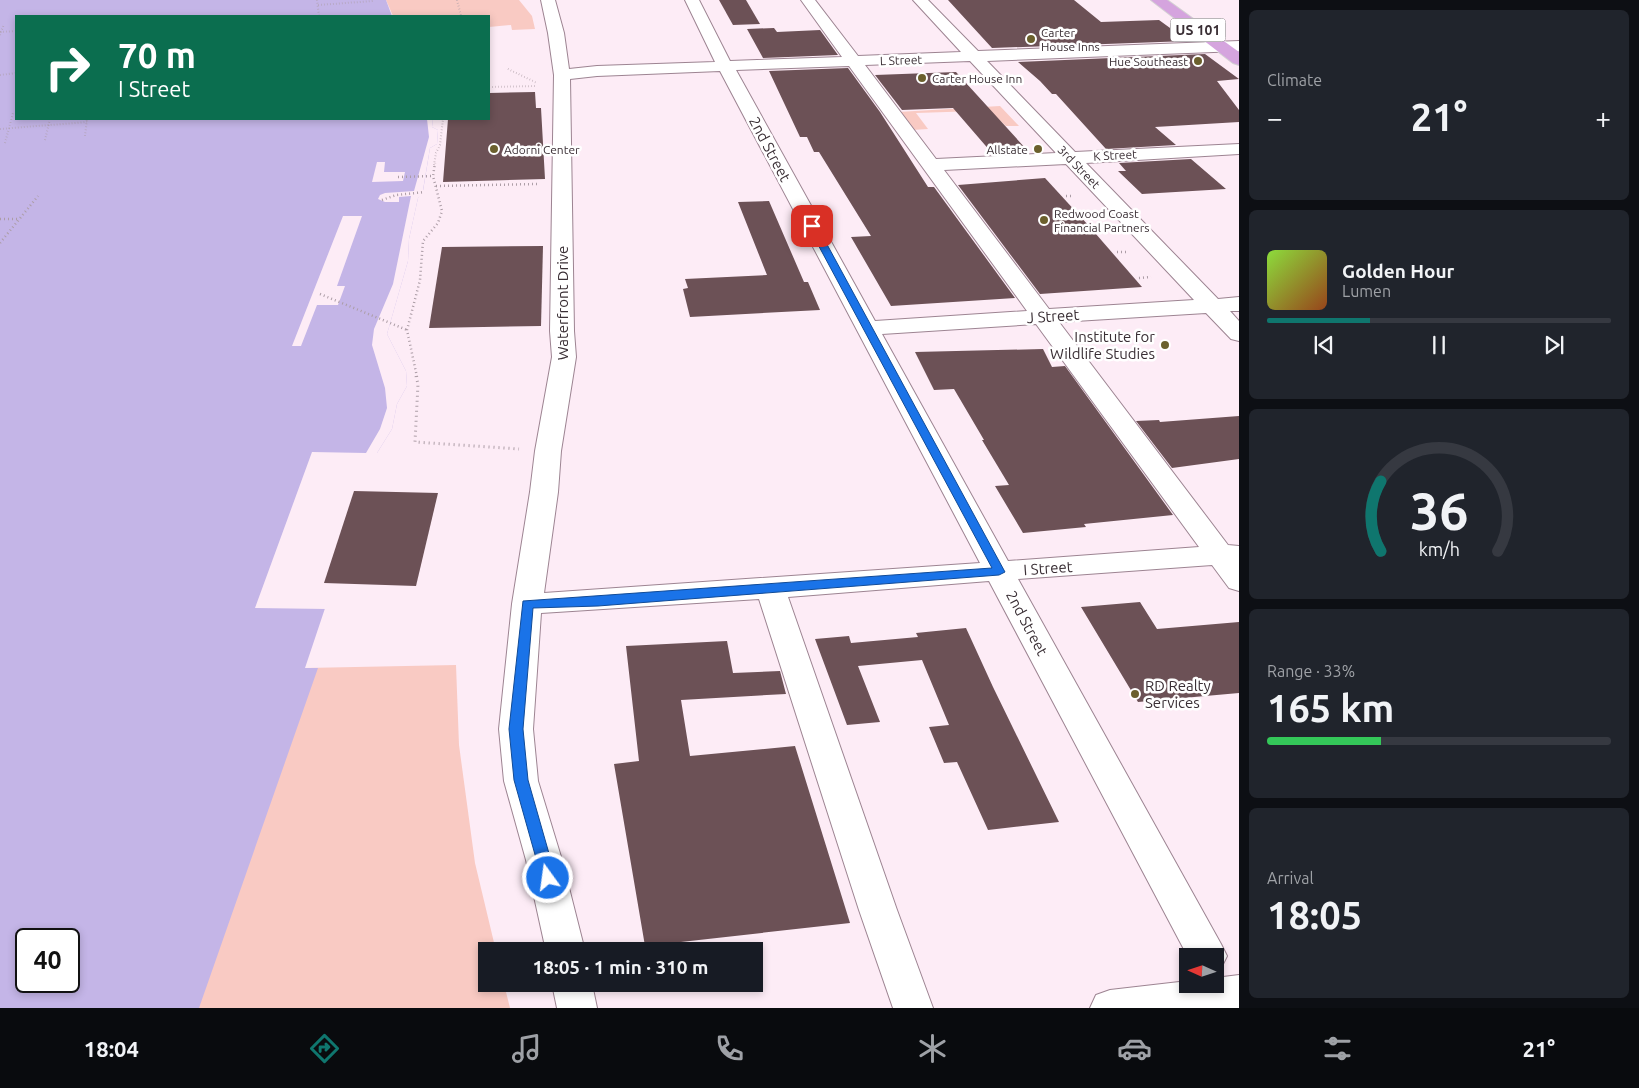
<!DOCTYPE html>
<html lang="en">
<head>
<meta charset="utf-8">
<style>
	body { margin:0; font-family:Ubuntu,sans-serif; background:#20242c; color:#f1f3f6; height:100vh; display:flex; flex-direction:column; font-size:19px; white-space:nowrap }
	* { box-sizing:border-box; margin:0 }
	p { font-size:16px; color:#9ea1a6 }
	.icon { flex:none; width:28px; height:28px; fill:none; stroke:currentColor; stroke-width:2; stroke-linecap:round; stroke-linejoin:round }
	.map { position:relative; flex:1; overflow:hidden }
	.side { display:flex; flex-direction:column; gap:10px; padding:10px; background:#0d0f14; width:400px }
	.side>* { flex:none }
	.top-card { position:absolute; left:15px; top:15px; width:475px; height:105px; border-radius:0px; box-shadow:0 2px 8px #0003; background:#0b6e4f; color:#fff; overflow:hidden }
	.needle { width:32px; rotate:273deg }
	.controls { position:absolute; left:1179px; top:948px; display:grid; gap:10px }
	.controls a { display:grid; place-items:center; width:45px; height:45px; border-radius:0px; background:#171b24; box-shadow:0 2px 8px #0003; font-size:25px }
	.speed { position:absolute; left:15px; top:928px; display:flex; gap:10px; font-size:25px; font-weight:700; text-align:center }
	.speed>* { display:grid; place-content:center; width:65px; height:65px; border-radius:50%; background:#171b24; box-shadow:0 2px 8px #0003; line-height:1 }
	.speed .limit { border:2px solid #111; border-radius:8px; background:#fff; color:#111 }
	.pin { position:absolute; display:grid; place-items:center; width:42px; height:42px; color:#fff; margin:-21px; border-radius:10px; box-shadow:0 2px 8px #0006 }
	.me { position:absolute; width:55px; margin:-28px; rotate:346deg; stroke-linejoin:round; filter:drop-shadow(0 0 4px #0008) }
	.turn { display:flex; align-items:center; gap:18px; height:105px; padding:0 20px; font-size:22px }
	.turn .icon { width:65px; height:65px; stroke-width:2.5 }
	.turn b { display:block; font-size:35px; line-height:42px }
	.big { font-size:38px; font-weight:600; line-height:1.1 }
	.side .widget { flex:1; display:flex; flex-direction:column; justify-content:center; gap:8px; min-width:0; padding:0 18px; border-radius:8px; background:#20242c }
	.side .dial { align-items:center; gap:0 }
	.dial svg { height:130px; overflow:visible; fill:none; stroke:#363941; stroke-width:7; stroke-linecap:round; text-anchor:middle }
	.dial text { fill:#f1f3f6; stroke:none }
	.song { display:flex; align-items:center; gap:15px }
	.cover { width:60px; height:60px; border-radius:8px; background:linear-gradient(135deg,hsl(90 70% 55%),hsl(20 70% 35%)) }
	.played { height:5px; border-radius:2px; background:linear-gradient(90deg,#0f766e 30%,#363941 30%) }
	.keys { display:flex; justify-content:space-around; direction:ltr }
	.heat { display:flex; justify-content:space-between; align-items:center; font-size:28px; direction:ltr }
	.charge { height:8px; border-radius:4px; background:linear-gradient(90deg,#34c759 33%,#363941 0) }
	.trip { position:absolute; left:478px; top:942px; width:285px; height:50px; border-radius:0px; background:#171b24; box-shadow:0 2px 8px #0003; font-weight:600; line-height:50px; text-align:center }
	.menu { display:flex; height:80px; justify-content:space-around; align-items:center; background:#090b0e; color:#9ea1a6 }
	.menu .icon { width:35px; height:35px }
	.menu .selected { color:#0f766e }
	.menu b { font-size:22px; color:#f1f3f6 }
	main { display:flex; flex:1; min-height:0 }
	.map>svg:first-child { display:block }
	.green { fill:#f9cac3 }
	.water { fill:#c4b5e7; fill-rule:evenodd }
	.pier { fill:#fdecf6 }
	.building { fill:#6c5156 }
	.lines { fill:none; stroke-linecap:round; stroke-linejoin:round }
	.minor-casing { stroke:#9d8492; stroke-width:2 }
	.highway-casing { stroke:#d4d1d3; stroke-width:2 }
	.path-far2 { stroke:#ac9da6; stroke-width:2; stroke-dasharray:0.5 2.5; stroke-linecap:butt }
	.path-far1 { stroke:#ac9da6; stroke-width:2.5; stroke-dasharray:1 3; stroke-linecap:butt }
	.path { stroke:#ac9da6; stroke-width:3; stroke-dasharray:1 4; stroke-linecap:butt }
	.minor { fill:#fff; fill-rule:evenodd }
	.highway { fill:#d5a4de; fill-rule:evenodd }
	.route { fill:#1a73e8; stroke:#114b97 }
	.poi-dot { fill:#6b602d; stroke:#fff; stroke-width:2 }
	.labels { text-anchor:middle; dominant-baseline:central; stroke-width:5; stroke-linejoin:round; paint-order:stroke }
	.far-poi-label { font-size:12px; fill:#3a2f35; stroke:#fff; text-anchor:start }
	.far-street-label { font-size:12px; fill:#3a2f35; stroke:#fff }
	.shield { fill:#fff; stroke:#756d72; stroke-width:1 }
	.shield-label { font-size:14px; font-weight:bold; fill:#3a2f35 }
	.street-label { font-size:15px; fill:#3a2f35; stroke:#fff }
	.poi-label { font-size:15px; fill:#3a2f35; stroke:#fff; text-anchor:end }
</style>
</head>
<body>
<main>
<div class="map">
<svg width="1239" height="1008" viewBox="0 0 1239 1008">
	<rect width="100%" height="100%" fill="#fdecf6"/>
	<g class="green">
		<polygon points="386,0 519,0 532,16 535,29 512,30 511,25 489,27 489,16 393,16"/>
		<polygon points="1000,106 1019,126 1006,126 993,114 977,111 916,113 928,129 912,130 898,112"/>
		<polygon points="456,665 459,745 475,863 496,951 486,951 486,984 504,984 510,1008 41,1008 69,981 69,939 305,668"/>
	</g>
	<path class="water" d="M0 0H386L392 16H16V119H433L432 127 438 130 437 144 430 148 423 191 418 198 409 239 408 261 387 334 406 371 407 386 397 404 392 429 377 453 305 668H318L199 1008H0ZM26 939H69V981H26Z"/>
	<g class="pier">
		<polygon points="427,119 433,119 432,127 438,130 437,144 430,148 423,190 426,191 418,198 409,239 408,261 387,334 406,371 407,386 397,404 392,429 377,453 380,453 327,609 255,608 312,452 366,453 380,429 387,408 385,388 372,345 374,329 393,284 411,196 399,197 399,202 385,202 378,199 380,195 385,193 414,191 429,137"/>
		<polygon points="377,162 385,162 384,172 405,172 403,181 372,182"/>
		<polygon points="343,216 362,216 337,286 345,286 338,305 317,305 301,346 292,346"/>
	</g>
	<g class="building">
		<polygon points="719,0 746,0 760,24 733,25"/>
		<polygon points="948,0 1074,0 1101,22 1159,20 1188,41 992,48"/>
		<polygon points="774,28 777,32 820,30 838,55 763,58 747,29"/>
		<polygon points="1205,54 1239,79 1217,81 1239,110 1239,122 1155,127 1176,145 1106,149 1056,94 1052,94 1040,81 1018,62"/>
		<polygon points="848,68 880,112 928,187 934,187 1015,298 891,306 851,237 871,236 819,152 814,152 807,137 800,137 769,71"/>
		<polygon points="956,72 1027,150 991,152 953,108 902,110 875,75"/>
		<polygon points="535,92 536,108 541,108 545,179 443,182 448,119 489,119 489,93"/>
		<polygon points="1191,159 1226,189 1142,194 1118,171 1126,171 1119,163"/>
		<polygon points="1045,178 1089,226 1142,287 1040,294 958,185"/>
		<polygon points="769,201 804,282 808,282 820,310 690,317 683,289 688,288 685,279 767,275 738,202"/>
		<polygon points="543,246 541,326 429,328 442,247"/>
		<polygon points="1043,349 1052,367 1065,366 1173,515 1084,524 1086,527 1023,533 995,486 1009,485 982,440 984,440 954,389 934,390 915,352"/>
		<polygon points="1239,416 1239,459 1172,468 1136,421 1159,420 1160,422"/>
		<polygon points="354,491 438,493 416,586 324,583"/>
		<polygon points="1140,602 1157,629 1239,622 1239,693 1138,702 1081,607"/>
		<polygon points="966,628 993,687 1059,822 988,830 957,762 944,763 929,727 949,725 922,660 858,666 880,722 847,725 815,639 849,636 851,643 918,637 916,633"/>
		<polygon points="727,641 733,673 780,671 786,694 681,700 690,756 795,746 850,923 645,946 614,764 639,761 626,646"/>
	</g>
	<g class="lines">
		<defs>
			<g id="minor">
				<path d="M541 0H555L564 33 569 69 597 66 715 62 685 0H699L730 61 842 57 801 0H815L858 56 961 52 913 0H928L978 51 1239 41V51L987 61 1075 152 1239 144V154L1086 163 1218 299 1239 297V311H1230L1239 321V341L1231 339 1206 313 1059 322 1228 545 1239 546V591L1229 588 1212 565 1018 579 1221 944 1227 956 1221 968 1215 970V956L1188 957 989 581 788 597 897 910 933 1008H893L859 910 759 599 541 613 533 729 538 781 562 860 585 951H546L526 860 504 781 499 729 512 604 530 492 535 451 552 357 550 331 554 75 548 33ZM970 61 1056 153 936 159 865 65ZM849 66 1027 311 875 321 736 70ZM720 71 980 563 544 593 558 492 561 451 576 357 574 331 570 79 597 76ZM1066 164 1194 300 1049 309 944 170ZM1036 324 1199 547 1008 561 882 334Z"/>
				<polygon points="1239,975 1239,1008 1090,1008 1096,995 1110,990 1188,981 1188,984 1215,984 1215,978"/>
				<polygon points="552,984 592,984 597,1008 557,1008"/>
			</g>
			<polygon id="highway" points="1151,0 1167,0 1239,52 1239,65 1233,63"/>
		</defs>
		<use href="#minor" class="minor-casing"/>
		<use href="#highway" class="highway-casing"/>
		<g class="path-far2">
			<polyline points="317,0 319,16"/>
			<polyline points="457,0 461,16"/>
			<polyline points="318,5 373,1"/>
			<polyline points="0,32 16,31"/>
			<polyline points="0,35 4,24"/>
			<polyline points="508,69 537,83"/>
			<polyline points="0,75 16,73"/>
			<polyline points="489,87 537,86"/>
			<polyline points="0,129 87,122"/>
			<polyline points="85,136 87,119"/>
			<polyline points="45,140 50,119"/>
			<polyline points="5,143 13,113"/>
			<polyline points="434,165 436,153 440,145 443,119"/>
		</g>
		<g class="path-far1">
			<polyline points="398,177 433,176"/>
			<polyline points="436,186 537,184"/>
			<polyline points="1066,196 1074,196"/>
			<polyline points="382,200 396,195 425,192"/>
			<polyline points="0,219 19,219"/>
			<polyline points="0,243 38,196"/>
			<polyline points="1117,252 1126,252"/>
			<polyline points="1139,278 1151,277"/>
			<polyline points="320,294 407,330"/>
			<polyline points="417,377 407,330 420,280 423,241 438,223 442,211 433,176 435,163"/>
		</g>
		<polyline class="path" points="416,376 418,384 415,442 519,449"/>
		<use href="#minor" class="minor"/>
		<use href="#highway" class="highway"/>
	</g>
	<polygon class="route" points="809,224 817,226 1005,572 999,575 598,606 533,608 523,729 528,780 556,878 554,883 548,885 543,883 514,780 509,729 523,601 992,568 808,226"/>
	<g class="poi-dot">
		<circle cx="1031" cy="39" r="5"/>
		<circle cx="1198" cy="61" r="5"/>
		<circle cx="922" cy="78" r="5"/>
		<circle cx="494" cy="149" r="5"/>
		<circle cx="1038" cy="149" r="5"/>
		<circle cx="1044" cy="220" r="5"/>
		<circle cx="1165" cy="345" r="5"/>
		<circle cx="1135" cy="694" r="5"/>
	</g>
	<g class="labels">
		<g class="far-poi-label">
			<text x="1041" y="32">Carter<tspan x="1041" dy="14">House Inns</tspan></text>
			<text x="1188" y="61" text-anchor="end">Hue Southeast</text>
			<text x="932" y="78">Carter House Inn</text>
			<text x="504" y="149">Adorni Center</text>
			<text x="1028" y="149" text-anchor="end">Allstate</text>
			<text x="1054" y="213">Redwood Coast<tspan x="1054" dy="14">Financial Partners</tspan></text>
		</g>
		<g class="far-street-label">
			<text transform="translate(901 60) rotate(-2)">L Street</text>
			<text transform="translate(1115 155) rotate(-3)">K Street</text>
			<text transform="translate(1079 167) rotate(46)">3rd Street</text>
		</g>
		<rect class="shield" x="1170.5" y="18.5" width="55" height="23" rx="4"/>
		<g class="shield-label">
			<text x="1198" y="30">US 101</text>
		</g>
		<g class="street-label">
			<text transform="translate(770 149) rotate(62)">2nd Street</text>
			<text transform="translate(562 303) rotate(-90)">Waterfront Drive</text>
			<text transform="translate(1053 316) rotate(-4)">J Street</text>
			<text transform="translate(1048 568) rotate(-4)">I Street</text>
			<text transform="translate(1027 623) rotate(62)">2nd Street</text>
		</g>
		<g class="poi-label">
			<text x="1155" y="336">Institute for<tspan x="1155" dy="17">Wildlife Studies</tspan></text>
			<text x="1145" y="685" text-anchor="start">RD Realty<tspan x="1145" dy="17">Services</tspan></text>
		</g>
	</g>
</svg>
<div class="controls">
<a><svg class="needle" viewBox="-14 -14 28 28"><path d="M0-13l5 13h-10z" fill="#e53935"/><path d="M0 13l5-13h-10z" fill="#9ea1a6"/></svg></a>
</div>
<div class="speed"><div class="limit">40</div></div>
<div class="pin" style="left:812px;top:226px;background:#d93025"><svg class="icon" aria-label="arrive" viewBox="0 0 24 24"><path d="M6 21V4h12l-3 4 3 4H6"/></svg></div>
<svg class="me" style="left:548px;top:878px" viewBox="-20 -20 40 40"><circle r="17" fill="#1a73e8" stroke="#fff" stroke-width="3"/><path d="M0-11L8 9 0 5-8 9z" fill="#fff"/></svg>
<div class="trip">18:05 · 1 min · 310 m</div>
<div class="top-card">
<div class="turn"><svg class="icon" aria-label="right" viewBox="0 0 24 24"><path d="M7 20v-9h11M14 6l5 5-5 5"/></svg><div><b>70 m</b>I Street</div></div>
</div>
</div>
<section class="side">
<div class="widget"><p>Climate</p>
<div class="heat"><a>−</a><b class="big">21°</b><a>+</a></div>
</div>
<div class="widget">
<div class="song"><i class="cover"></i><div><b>Golden Hour</b><p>Lumen</p></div></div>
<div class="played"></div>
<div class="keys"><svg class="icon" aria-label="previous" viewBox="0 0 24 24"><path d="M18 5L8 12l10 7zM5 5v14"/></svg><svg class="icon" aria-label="pause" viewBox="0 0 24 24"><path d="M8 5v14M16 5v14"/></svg><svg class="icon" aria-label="next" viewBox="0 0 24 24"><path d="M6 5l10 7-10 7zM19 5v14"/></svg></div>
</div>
<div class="widget dial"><svg viewBox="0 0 100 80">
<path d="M14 69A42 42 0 1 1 86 69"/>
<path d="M14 69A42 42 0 0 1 14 26" stroke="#0f766e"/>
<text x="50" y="56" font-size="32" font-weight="700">36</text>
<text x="50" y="72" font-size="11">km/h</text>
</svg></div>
<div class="widget"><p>Range · 33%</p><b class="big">165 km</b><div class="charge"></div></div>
<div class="widget"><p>Arrival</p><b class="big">18:05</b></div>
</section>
</main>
<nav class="menu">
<b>18:04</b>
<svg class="icon selected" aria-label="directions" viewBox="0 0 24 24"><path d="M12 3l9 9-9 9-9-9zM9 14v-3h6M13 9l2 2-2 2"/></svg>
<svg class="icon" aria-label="music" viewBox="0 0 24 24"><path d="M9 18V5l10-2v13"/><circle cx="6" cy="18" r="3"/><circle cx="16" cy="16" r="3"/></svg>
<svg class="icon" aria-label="phone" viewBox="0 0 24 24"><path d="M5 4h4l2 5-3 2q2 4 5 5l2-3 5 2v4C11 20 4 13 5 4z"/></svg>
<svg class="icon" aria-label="climate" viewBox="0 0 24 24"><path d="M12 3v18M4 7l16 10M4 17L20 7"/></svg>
<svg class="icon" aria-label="car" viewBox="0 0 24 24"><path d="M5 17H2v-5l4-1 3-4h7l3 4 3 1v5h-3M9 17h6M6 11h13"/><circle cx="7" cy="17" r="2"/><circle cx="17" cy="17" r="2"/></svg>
<svg class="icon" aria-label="filters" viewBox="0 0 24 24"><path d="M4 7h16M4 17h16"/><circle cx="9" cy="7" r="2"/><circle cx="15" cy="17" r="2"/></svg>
<b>21°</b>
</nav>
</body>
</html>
